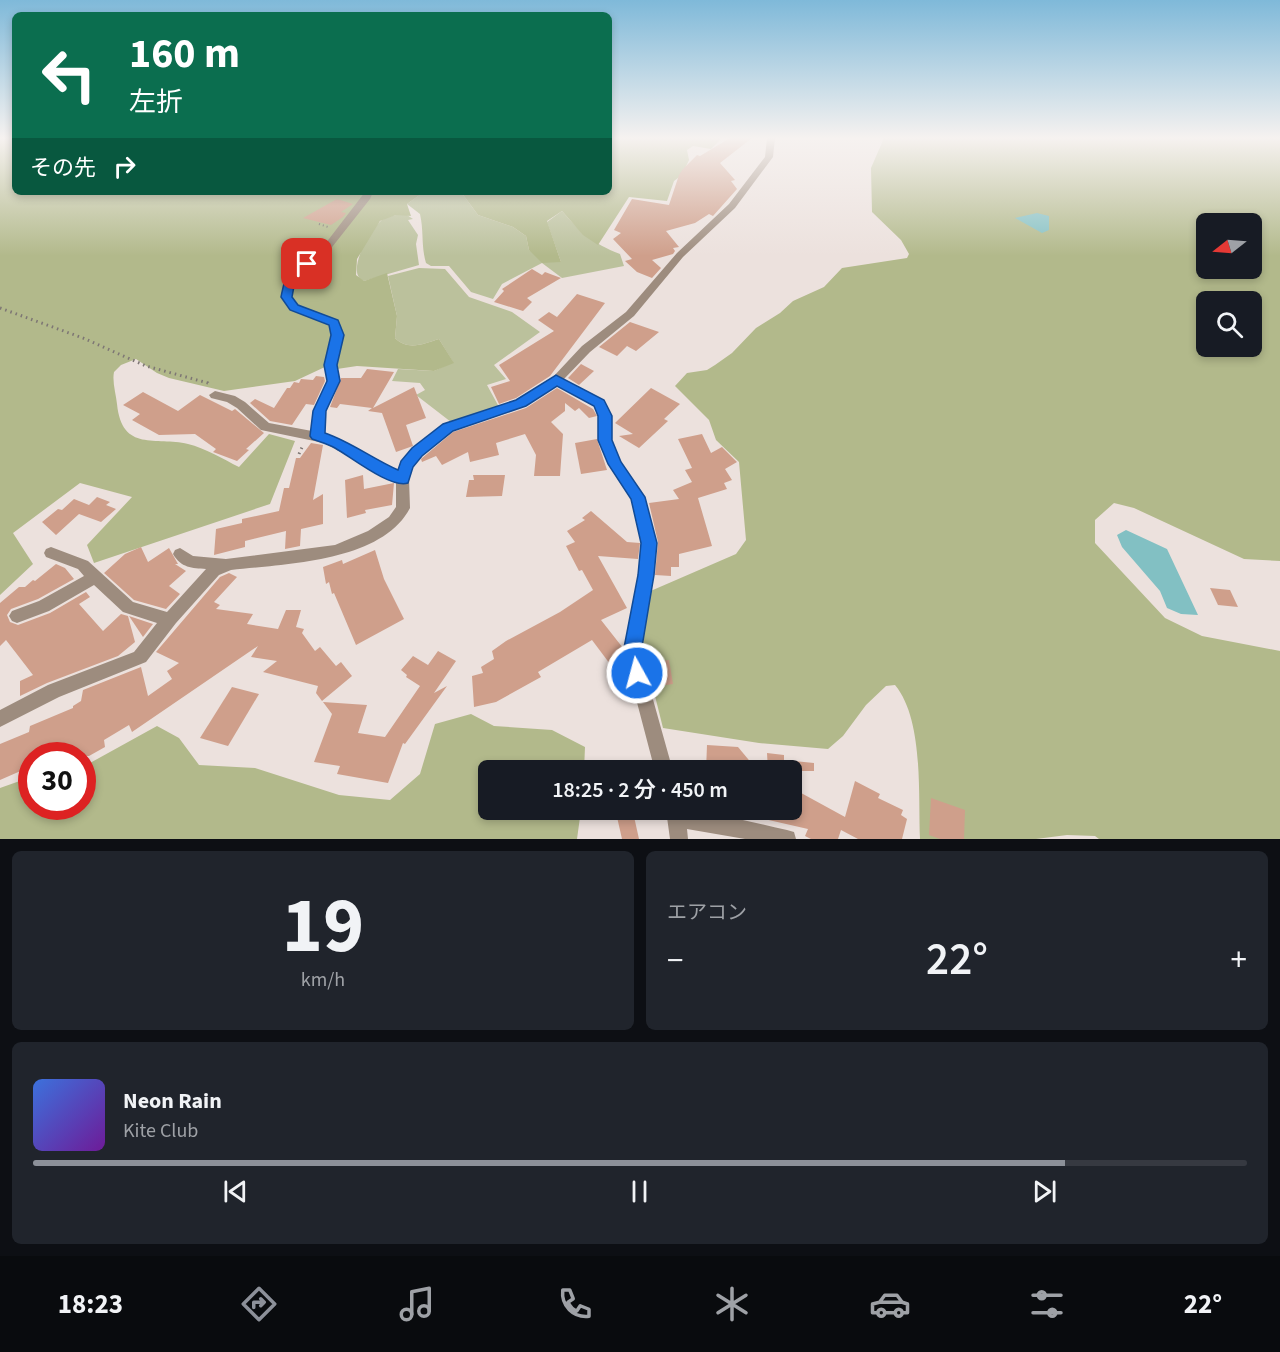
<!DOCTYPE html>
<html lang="ja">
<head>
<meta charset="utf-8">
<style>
	body { margin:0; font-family:"Source Sans 3","Noto Sans JP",sans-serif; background:#20242c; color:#f1f3f6; height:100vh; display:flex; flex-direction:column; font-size:22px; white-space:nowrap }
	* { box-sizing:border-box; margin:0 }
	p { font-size:20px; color:#9ea1a6 }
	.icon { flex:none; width:33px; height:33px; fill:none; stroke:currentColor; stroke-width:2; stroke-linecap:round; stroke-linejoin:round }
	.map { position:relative; height:839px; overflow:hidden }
	.drawer { display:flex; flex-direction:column; gap:12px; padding:12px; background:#0d0f14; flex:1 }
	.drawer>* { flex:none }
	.top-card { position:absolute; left:12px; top:12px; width:600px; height:183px; border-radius:9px; box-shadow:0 3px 9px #0003; background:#0b6e4f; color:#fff; overflow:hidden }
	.needle { width:39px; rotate:253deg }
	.tools { position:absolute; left:1196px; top:213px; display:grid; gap:12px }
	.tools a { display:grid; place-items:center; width:66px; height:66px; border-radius:9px; background:#171b24; box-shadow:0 3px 9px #0003; font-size:30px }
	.speed { position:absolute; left:18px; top:742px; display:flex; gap:12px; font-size:30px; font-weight:700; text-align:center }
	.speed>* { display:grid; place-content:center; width:78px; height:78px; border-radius:50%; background:#171b24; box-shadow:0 3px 9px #0003; line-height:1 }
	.speed .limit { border:9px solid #d22; background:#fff; color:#111 }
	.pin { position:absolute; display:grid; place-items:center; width:51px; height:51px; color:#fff; margin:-26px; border-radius:12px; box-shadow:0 3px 9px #0006 }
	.me { position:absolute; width:66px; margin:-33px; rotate:353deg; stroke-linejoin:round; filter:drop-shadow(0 0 4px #0008) }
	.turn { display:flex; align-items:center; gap:21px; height:126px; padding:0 18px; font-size:27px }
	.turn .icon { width:78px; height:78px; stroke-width:2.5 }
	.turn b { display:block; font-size:42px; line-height:51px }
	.then { display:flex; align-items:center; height:57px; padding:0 18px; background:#0003; gap:12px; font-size:22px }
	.big { font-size:45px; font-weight:600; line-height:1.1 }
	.drawer .card { flex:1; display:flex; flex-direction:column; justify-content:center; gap:9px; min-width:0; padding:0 21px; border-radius:9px; background:#20242c }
	.drawer .dial { align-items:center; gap:0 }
	.dial b { font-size:78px; line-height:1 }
	.song { display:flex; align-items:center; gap:18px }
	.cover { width:72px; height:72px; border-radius:9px; background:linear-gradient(135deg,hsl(220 70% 55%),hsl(280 70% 35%)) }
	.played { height:6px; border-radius:3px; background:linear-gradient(90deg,#8c9099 85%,#363941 85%) }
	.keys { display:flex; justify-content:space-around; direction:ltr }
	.heat { display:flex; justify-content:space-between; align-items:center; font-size:33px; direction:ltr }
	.drawer .tiles { flex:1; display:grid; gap:12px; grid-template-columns:1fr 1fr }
	.card:last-child { grid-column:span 2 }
	.trip { position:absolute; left:478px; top:760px; width:324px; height:60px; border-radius:9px; background:#171b24; box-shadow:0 3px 9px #0003; font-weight:600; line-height:60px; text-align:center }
	.dock { display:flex; height:96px; justify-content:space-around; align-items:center; background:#090b0e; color:#9ea1a6 }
	.dock .icon { width:42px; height:42px }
	.dock .current { color:#8c9099 }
	.dock b { font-size:27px; color:#f1f3f6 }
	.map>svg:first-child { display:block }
	.green { fill:#bbc19c }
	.forest { fill:#b2b98b; fill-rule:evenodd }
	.water { fill:#82c0c3 }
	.building { fill:#cf9f8b }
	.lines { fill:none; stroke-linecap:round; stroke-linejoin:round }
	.path-far1 { stroke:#7d7674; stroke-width:2; stroke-dasharray:1 3; stroke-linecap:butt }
	.path { stroke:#7d7674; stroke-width:3; stroke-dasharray:1.5 4; stroke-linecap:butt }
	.street { fill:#9d8c7e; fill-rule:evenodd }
	.route { fill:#1a73e8; stroke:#114b97; stroke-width:1.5 }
</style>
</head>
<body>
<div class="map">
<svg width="1280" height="839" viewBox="0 0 1280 839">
	<rect width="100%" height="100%" fill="#ece1dd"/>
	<g class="green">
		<path d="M431 192H461L478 215 513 227 526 236 529 250 561 262 547 222 562 211C581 233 592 243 620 254L624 266 562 278 542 263 502 284 493 299 471 292 449 266H431L426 263C421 246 424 232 420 214L407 204 421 194Z"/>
		<path d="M396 215H407L413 219 408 220 418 235 416 244 419 265 364 281C344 274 371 228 382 220 386 217 392 216 396 215Z"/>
		<path d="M419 268 445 269 469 297 512 312 540 332 494 365 506 379 487 385 499 407 451 422 416 395 425 390 420 383 392 381 398 369 434 371 453 362 439 339C423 344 408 351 395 338L397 316 388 276Z"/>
	</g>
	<g class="forest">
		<path d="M0 138H15V192H366L319 255 293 269 288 275 283 298 286 304 297 311 330 324 334 336 327 366 295 381 224 391 169 378 157 373 136 359 121 365 114 372C112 382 116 394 117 404 122 453 156 436 188 444 205 448 223 459 239 467L269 434 295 441 270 504 94 563 87 545 132 497 80 483 13 533 33 564 0 595Z"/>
		<polygon points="609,138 722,138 711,149 693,146 687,150 689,160 682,175 674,181 667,201 629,197 598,245 583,235 562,211 547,221 561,262 542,263 529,250 526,236 513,227 478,215 461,192 609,192"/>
		<path d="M884 138H1280V561L1244 559 1134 508 1114 503 1095 520V543L1165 618 1202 636 1280 651V839H1099L1095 836 1067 835 1036 839H920C918 795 924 720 895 685L886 686 866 705 843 736 828 749 759 743 663 728 643 648 646 593 736 554 746 540 739 462 716 440 709 420 675 386 687 373 707 370 715 365 732 353 756 328 780 313 793 301 824 287 842 268 907 258 909 254 901 240 872 212 871 168ZM1206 224H1251V268H1206ZM1206 302H1251V346H1206Z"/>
		<path d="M372 192H431L421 194 407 204 411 216 396 215 380 221 357 259 356 275 364 281 387 273 397 316 395 338C408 351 423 344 439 339L454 363 434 371 357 366 337 369 335 364 338 322 298 306 291 297 296 274 321 258Z"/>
		<polygon points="471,714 494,726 552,730 585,747 584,771 489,771 489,810 581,810 577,839 0,839 0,788 31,777 32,807 82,807 83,765 90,763 157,726 179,738 199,765 255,768 339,795 390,800 420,774 435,724"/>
	</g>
	<g class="water">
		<polygon points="1037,213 1049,216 1049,230 1042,233 1015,218"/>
		<polygon points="1126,530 1167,549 1198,615 1181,614 1167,608 1160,591 1122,547 1117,535"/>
	</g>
	<g class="building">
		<polygon points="730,138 752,138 720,163 735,180 731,181 737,189 713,216 709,214 695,223 666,231 679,247 673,248 675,251 673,254 652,260 661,268 652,278 637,272 625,261 632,259 613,239 621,233 614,230 632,199 669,205 679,175 683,169 697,155 700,156"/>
		<polygon points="337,199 353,204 341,212 346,213 343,217 331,225 303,218"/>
		<polygon points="532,269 542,275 545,272 561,278 527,298 532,302 523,311 494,302 504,291 502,289"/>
		<polygon points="577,294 605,303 550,376 516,398 499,404 491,387 510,381 499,365 554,331 538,320 549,312 557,317"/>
		<polygon points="630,322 659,332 636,351 627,346 617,356 599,347"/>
		<polygon points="581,364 594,371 579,385 568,378"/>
		<polygon points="367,369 394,372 373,408 414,387 426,418 406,425 413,446 396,452 382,413 368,411 372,408 340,404 337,408 330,407 341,378 361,378"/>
		<polygon points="316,376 324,377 325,381 314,405 306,404 292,425 270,421 250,403 255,399 274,408 287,388 290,388 294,382 299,383 301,379 313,380"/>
		<polygon points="557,388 593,409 597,416 589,418 579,408 575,411 565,403 565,411 551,422 563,434 560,476 534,476 536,455 525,434 496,443 499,455 470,462 468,452 442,465 436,456 422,462 421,459 453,432 526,408"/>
		<polygon points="651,388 680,404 664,419 668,421 639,448 619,436 633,434 615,423"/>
		<polygon points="143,392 178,411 200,395 232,411 235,409 264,433 246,449 249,450 237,461 213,452 216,449 195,434 159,435 132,420 140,414 123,405"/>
		<polygon points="702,434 711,453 722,447 737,462 725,469 732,480 724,483 727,489 698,498 712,546 679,554 679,567 671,567 671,576 655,575 658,542 649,503 679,499 673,490 692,482 685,470 692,468 678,439"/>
		<polygon points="597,439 607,470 581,474 575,443"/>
		<polygon points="311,443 323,445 313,500 323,494 323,524 301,529 300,546 285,549 286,531 245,541 245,547 214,555 216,529 242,523 242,519 279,511 284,488 289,488 296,458 300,458"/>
		<polygon points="363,475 364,489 394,483 392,505 365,510 366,513 347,518 345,480"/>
		<polygon points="473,475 505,475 502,496 466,497 469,480 474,480"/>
		<polygon points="97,497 110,502 106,505 116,509 101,522 79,514 56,535 42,522 58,509 62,510 74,499 89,505"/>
		<polygon points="591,511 627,542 640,543 638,559 598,556 627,608 601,620 623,648 622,656 610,664 592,640 538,672 541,677 496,702 474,707 472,676 483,673 481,667 494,659 492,651 506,641 560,612 593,590 582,570 579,571 566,546 575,542 567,531 585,520 582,518"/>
		<polygon points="141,547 148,562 169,548 178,564 175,564 186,571 169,586 180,594 166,609 134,600 104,573 125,554"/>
		<polygon points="375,550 384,579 404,619 356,645 334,593 332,594 329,582 326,584 323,567 342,560 343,564"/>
		<polygon points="56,564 65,568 74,579 38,599 11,609 7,615 10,622 18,625 50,613 86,592 90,597 79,604 103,631 121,614 128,616 135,642 118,656 47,683 20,696 20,681 33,675 6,640 0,646 0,603 19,587 25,587 33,580 35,581"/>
		<polygon points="229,573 237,577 214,602 220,605 216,609 253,614 247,624 278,629 286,610 301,610 296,627 304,629 302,633 315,651 320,647 336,666 341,662 352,676 322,701 316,693 318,686 263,672 277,661 251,657 258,646 132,732 129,725 104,740 105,747 89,756 68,756 67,750 54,756 32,756 32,766 0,780 0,744 29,732 30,726 73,708 73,706 81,701 83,690 141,667 148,696 172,679 167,671 179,663 156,652 220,577"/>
		<polygon points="1210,588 1230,590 1238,607 1218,605"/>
		<polygon points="129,616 153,624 143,637"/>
		<polygon points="438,651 456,661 434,693 447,686 405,744 403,743 388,783 337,774 340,766 314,762 332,714 323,702 367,705 358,733 385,737 420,686 406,677 407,675 401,670 413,656 428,665"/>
		<polygon points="669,660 673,684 652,687 645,663"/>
		<polygon points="232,687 259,694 228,746 200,738"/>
		<polygon points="707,745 738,747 758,771 706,771"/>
		<polygon points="767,753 784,755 784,760 814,763 814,771 768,771"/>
		<polygon points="855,781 880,794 878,798 903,810 901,815 907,819 902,839 858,839 841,830 838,839 811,839 805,836 808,829 747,815 748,810 792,810 792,788 845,817"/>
		<polygon points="931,798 965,810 964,839 940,839 929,835"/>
		<polygon points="633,812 639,839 622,839 617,817"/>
	</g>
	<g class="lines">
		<polyline class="path-far1" points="319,224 328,227"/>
		<g class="path">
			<polyline points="0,308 83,338 146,366 208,383 210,386"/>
			<polyline points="299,454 303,445"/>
		</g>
		<g class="street">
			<path d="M767 138H775L773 157 735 208 683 257 634 316 590 352 564 379 604 401 611 416V440L620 462 645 497 656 543 653 575 640 653 673 771H655L624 653 639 575 642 543 632 498 611 467 599 440V416L595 407 557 385 525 406 452 430 421 455 413 467 409 479 410 508C382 562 285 564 231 570L219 575 176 623 146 662 59 697 0 727V710L48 685 134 652 157 623 123 612 94 585 49 611 17 623 12 621 9 616 12 611 39 601 84 576 78 569 46 557 44 553 46 549 51 547 88 561 133 602 167 612 206 569C192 568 181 568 173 554L175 550 180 548 193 556 226 559 335 545 368 531 389 517 396 507V482L324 443 261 430 237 408 227 402 211 398 209 395 215 391 235 396 245 402 269 423 312 431 314 411 327 381 325 365 332 340V330L330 325 323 321 290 309 282 297 290 269 319 252 365 192H373L370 199 325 256 297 272 292 297 298 305 338 321 342 330V340L337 365 339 381 326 411 323 434 354 447 399 471 402 462 413 449 444 424 517 400 553 377 582 346 626 312 677 253 729 204 765 157Z"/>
			<path d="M666 810C706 810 747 821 787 830L794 832 796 839H745L687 829 688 839H670Z"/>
		</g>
	</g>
	<linearGradient id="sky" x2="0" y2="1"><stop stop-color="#7fb9d9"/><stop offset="0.54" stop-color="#f6f2f0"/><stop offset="1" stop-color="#f6f2f0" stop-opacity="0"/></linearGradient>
	<rect width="1280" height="256" fill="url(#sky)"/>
	<path class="route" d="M307 260 312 264 296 275 292 297 298 305 338 320 344 335 337 365 340 381 326 411 325 433C351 442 373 459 398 470L401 461 412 448 443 424 516 400 556 375 604 400 612 416V440L621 462 645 497 657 543 654 575 641 653 646 673 644 679 637 682 631 679 623 653 638 575 641 543 631 499 608 464 598 440V416L594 406 557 386 526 406 453 431 422 456 413 467 408 483C391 489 351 457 335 448 328 444 320 442 312 439L310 436 313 411 327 381 324 365 331 335 329 325 290 310 281 297C285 278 286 266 307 260Z"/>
</svg>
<div class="tools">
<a><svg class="needle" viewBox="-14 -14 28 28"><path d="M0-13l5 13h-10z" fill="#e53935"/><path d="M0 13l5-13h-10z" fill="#9ea1a6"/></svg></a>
<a><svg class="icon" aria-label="search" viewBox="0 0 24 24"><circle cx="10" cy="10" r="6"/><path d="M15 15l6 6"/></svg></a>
</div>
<div class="speed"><div class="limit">30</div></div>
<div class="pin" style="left:307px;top:264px;background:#d93025"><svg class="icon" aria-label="arrive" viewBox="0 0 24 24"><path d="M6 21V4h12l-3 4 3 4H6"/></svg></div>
<svg class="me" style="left:637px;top:673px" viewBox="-20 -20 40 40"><circle r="17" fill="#1a73e8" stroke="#fff" stroke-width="3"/><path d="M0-11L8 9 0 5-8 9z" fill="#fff"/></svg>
<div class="trip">18:25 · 2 分 · 450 m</div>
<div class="top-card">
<div class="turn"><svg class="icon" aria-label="left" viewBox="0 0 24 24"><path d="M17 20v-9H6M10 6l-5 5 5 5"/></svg><div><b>160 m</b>左折</div></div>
<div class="then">その先<svg class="icon" aria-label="right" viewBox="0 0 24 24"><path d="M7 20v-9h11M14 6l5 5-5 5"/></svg></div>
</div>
</div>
<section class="drawer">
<div class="tiles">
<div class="card dial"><b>19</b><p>km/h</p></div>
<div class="card"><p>エアコン</p>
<div class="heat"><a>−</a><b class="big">22°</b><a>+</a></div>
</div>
<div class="card">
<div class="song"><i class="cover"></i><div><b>Neon Rain</b><p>Kite Club</p></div></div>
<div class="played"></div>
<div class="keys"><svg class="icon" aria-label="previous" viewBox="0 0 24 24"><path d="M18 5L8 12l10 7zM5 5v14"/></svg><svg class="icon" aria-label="pause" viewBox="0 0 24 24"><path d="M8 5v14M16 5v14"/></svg><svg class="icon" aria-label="next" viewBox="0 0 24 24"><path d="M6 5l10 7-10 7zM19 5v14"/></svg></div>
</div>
</div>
</section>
<nav class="dock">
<b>18:23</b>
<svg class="icon current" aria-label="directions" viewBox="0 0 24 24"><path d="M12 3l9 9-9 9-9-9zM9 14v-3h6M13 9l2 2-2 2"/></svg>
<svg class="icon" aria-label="music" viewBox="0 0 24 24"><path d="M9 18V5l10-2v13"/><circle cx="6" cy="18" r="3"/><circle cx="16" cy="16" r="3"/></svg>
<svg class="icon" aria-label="phone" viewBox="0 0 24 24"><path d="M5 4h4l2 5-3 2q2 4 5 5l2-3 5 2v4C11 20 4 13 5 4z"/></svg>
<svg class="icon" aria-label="climate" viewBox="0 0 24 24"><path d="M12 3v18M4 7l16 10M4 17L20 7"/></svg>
<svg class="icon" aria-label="car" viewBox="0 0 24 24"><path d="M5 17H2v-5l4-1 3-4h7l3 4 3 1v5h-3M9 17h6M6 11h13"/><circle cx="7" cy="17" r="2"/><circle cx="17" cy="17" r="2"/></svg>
<svg class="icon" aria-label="filters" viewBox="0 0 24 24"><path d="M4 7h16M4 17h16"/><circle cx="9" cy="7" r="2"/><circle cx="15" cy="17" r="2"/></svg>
<b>22°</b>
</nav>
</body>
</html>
